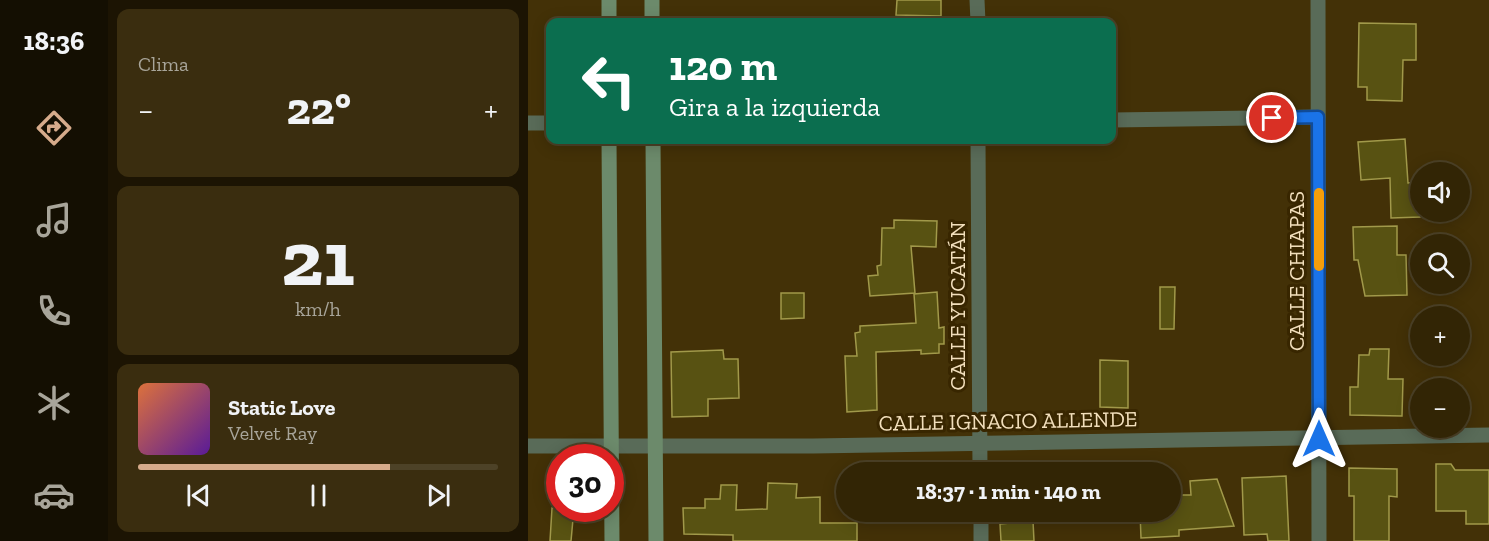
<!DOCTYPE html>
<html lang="es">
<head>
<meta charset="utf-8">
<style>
	body { margin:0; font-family:"Zilla Slab",serif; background:#3a2d0f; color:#f1f3f6; height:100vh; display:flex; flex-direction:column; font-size:22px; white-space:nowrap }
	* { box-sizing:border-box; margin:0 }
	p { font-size:20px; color:#a8a59a }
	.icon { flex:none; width:33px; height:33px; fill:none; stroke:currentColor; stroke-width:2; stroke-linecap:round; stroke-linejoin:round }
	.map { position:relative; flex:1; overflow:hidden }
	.details { display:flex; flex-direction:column; gap:9px; padding:9px; background:#1c1403; width:420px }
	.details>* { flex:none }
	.guide { position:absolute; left:18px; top:18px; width:570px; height:126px; border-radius:12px; box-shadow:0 3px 15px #0003,0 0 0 2px #4d4227; background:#0b6e4f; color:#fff; overflow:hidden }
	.fabs { position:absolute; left:882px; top:162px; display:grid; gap:12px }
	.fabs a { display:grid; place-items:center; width:60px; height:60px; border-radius:50%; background:#322505; box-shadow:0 3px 15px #0003,0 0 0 2px #4d4227; font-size:30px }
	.speed { position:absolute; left:18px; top:444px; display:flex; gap:12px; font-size:30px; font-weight:700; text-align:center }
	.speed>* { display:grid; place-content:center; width:78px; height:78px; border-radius:50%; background:#322505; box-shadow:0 3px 15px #0003,0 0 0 2px #4d4227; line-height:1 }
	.speed .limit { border:9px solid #d22; background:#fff; color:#111 }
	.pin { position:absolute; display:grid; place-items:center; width:51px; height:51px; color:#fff; margin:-26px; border:3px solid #fff; border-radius:50%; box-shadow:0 2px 6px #0007 }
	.me { position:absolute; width:66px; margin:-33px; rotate:0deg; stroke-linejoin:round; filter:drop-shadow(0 0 4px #0008) }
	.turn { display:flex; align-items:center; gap:21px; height:126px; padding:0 24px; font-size:27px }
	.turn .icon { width:78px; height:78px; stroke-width:2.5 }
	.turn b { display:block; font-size:42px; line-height:51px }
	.big { font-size:45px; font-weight:700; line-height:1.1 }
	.details .tile { flex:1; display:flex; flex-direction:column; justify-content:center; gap:9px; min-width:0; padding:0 21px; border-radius:12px; background:#3a2d0f }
	.details .dial { align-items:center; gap:0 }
	.dial b { font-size:78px; line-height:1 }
	.song { display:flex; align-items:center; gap:18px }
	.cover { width:72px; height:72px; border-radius:9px; background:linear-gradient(135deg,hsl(20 70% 55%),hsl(270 70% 35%)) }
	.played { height:6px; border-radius:3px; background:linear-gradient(90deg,#d6ab8b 70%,#4d4227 70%) }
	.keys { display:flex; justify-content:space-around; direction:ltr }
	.heat { display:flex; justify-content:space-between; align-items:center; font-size:33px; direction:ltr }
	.trip { position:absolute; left:308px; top:462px; width:345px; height:60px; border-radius:30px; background:#322505; box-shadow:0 3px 15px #0003,0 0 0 2px #4d4227; font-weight:700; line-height:60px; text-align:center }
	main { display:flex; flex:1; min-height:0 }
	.menu { display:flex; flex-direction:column; width:108px; justify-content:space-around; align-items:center; background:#140f02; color:#a8a59a }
	.menu .icon { width:42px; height:42px }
	.menu .on { color:#d6ab8b }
	.menu b { font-size:27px; color:#f1f3f6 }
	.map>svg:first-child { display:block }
	.building { fill:#585212; stroke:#a1994a; stroke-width:1.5 }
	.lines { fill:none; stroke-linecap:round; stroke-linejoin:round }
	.street { stroke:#596b58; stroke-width:15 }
	.secondary { stroke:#6c8a6b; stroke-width:15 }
	.route-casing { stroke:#114b97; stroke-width:15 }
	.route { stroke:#1a73e8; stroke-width:10 }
	.slow { stroke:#f59e0b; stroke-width:10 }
	.labels { text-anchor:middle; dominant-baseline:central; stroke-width:6; stroke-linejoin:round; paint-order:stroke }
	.street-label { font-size:22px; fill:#f2dfbc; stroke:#382600 }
</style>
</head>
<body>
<main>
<nav class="menu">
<b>18:36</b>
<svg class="icon on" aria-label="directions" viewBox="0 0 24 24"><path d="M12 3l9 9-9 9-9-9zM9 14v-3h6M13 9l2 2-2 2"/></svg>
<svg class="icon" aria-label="music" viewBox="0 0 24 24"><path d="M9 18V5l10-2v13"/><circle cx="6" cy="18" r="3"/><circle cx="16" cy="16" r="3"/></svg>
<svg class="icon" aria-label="phone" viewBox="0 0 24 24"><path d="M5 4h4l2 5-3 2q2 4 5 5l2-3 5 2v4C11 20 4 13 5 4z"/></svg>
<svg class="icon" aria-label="climate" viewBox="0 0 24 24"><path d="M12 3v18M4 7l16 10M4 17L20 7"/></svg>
<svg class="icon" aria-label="car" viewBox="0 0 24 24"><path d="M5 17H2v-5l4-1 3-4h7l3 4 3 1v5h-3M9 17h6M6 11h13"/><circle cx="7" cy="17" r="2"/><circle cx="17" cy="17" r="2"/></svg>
</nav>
<section class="details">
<div class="tile"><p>Clima</p>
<div class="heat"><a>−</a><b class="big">22°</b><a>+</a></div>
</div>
<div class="tile dial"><b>21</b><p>km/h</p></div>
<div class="tile">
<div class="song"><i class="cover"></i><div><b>Static Love</b><p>Velvet Ray</p></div></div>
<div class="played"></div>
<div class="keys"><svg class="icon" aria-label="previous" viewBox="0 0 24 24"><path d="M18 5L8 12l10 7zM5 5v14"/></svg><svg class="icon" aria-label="pause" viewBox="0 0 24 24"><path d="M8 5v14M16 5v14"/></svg><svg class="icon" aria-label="next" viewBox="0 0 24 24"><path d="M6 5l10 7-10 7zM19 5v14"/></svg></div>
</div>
</section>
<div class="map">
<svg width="961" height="541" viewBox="0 0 961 541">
	<rect width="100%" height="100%" fill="#433107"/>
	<g class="building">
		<polygon points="369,0 413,0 413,16 368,15"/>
		<polygon points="831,23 888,24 888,60 875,60 874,101 839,100 839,87 830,87"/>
		<polygon points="877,139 880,183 892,182 892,217 863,218 862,178 833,180 830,142"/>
		<polygon points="366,220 409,221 408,247 383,246 387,293 342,296 340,276 350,275 349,266 353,265 354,228 366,228"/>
		<polygon points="869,226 869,255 878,255 879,295 837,296 830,260 826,260 825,227"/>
		<polygon points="632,287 647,287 646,329 632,329"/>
		<polygon points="409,292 411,328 416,327 416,344 411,344 411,353 393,354 393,350 348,352 349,410 319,412 317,356 329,356 327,333 332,332 332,326 388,323 386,294"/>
		<polygon points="253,293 276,293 276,318 253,319"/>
		<polygon points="842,349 861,349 860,379 875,379 874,416 822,415 822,387 830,387 831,355 841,355"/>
		<polygon points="195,350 196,359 210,359 211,398 180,399 180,416 144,417 143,352"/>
		<polygon points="572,360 600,361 600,408 572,407"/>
		<polygon points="908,464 923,464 927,470 961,470 961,524 938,524 938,511 908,511"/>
		<polygon points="821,468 869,469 869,497 861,496 861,541 826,541 826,496 821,496"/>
		<polygon points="758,476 761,541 740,541 739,534 716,535 714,478"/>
		<polygon points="689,479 706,526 651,530 651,536 613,538 612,512 642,512 642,495 663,495 662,481"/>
		<polygon points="240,483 269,484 268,498 292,497 292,523 329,523 329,541 205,541 205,535 156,534 155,508 177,508 177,499 192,499 193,485 209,485 208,510 239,509"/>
		<polygon points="24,508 46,508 43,541 22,541"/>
		<polygon points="505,521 506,541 473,541 472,524"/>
	</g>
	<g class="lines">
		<g class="street">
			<polyline points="449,0 450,22"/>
			<polyline points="790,0 791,541"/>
			<polyline points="584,120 790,117"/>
			<polyline points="0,123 22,123"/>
			<polyline points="450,140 452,472"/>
			<polyline points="0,446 285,446 961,435"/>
			<polyline points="453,512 453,541"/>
		</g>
		<g class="secondary">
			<polyline points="81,0 81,22"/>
			<polyline points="124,0 124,22"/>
			<polyline points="81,140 84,541"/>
			<polyline points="125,140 128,541"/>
		</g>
	</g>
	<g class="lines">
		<defs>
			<polyline id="route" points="744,118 790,117 791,439"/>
		</defs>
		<use href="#route" class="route-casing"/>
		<use href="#route" class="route"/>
		<polyline class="slow" points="791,193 791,266"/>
	</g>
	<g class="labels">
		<g class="street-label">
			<text transform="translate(768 271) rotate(-90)">CALLE CHIAPAS</text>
			<text transform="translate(429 306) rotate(-90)">CALLE YUCATÁN</text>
			<text transform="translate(480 421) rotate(-1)">CALLE IGNACIO ALLENDE</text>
		</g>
	</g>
</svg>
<div class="fabs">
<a><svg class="icon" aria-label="sound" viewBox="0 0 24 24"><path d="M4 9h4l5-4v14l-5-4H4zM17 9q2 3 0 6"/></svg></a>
<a><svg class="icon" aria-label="search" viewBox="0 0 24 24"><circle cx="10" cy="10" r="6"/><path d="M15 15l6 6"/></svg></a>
<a>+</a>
<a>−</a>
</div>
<div class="speed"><div class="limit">30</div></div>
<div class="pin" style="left:744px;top:118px;background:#d93025"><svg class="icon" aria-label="arrive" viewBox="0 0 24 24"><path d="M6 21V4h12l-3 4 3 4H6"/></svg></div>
<svg class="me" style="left:791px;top:439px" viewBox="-20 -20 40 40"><path d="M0-17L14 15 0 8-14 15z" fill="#1a73e8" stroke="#fff" stroke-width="4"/></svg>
<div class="trip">18:37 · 1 min · 140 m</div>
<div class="guide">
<div class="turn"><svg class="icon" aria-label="left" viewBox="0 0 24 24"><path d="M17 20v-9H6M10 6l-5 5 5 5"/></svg><div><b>120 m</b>Gira a la izquierda</div></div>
</div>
</div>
</main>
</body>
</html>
